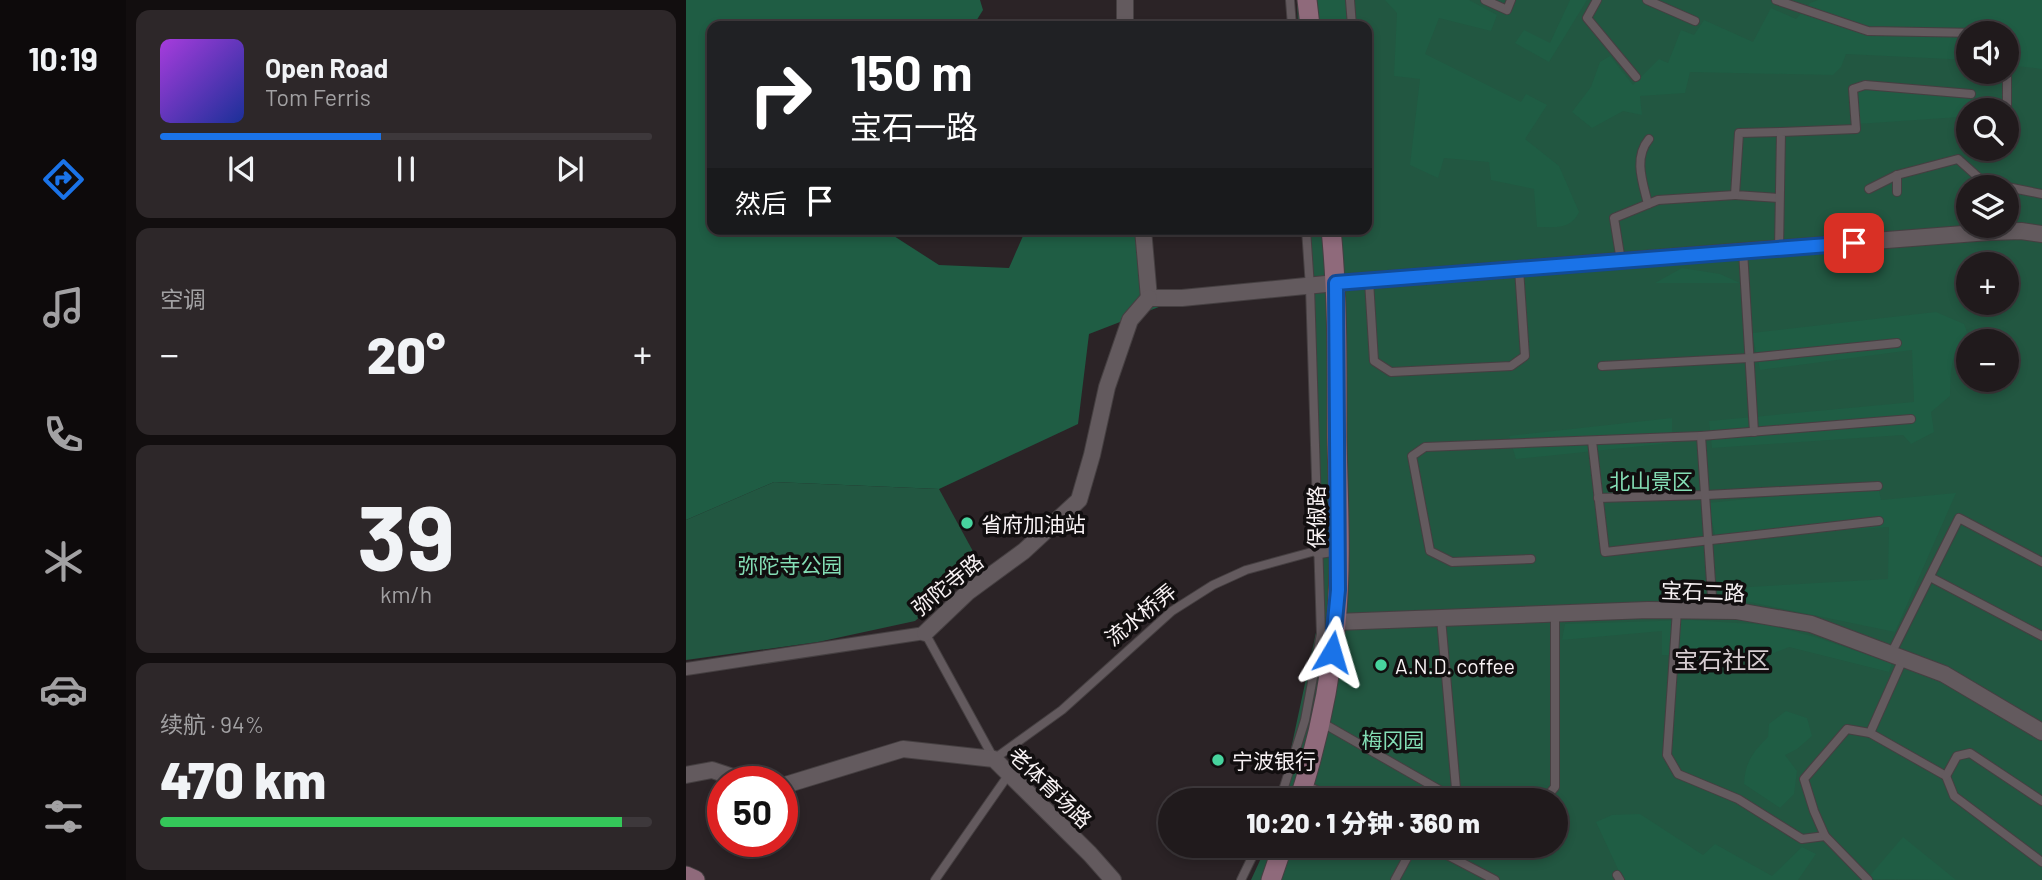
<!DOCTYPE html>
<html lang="zh">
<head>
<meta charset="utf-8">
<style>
	body { margin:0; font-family:Barlow,"Noto Sans SC",sans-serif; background:#2d2729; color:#f1f3f6; height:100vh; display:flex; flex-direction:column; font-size:26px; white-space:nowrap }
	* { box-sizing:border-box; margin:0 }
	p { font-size:23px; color:#a2a1a3 }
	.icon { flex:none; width:38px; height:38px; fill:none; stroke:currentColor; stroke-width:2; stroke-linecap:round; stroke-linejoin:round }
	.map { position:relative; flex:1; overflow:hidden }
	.side { display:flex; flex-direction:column; gap:10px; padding:10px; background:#120e0f; width:560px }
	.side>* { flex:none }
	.hud { position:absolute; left:21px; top:21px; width:665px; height:214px; border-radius:14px; box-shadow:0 4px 10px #0003,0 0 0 2px #3d383b; background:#202124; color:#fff; overflow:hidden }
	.controls { position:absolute; left:1270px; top:21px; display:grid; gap:14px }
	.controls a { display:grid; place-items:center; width:63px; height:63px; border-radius:50%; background:#201a1c; box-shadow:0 4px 10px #0003,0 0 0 2px #3d383b; font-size:35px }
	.speed { position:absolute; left:21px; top:766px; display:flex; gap:14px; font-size:35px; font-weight:700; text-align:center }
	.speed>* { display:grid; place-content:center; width:91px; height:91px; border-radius:50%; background:#201a1c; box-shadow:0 4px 10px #0003,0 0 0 2px #3d383b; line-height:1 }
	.speed .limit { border:10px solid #d22; background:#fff; color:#111 }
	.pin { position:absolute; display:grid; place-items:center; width:60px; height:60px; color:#fff; margin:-30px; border-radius:14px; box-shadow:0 4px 10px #0006 }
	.me { position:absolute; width:77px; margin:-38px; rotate:7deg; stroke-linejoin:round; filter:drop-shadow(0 0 5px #0008) }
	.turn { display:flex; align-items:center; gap:24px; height:147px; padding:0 28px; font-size:32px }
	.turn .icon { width:91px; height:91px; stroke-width:2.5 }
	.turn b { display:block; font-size:49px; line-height:60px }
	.then { display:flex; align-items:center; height:66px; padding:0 28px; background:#0003; gap:14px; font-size:26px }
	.big { font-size:52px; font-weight:800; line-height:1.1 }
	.side .card { flex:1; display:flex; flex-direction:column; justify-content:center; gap:10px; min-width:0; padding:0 24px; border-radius:14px; background:#2d2729 }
	.side .dial { align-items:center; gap:0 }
	.dial b { font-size:91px; line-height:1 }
	.song { display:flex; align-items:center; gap:21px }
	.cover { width:84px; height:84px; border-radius:10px; background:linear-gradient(135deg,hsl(280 70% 55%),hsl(230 70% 35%)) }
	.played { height:7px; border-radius:4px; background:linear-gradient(90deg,#1a73e8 45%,#3d383b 45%) }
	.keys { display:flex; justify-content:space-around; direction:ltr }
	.heat { display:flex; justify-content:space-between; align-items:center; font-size:38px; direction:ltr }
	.charge { height:10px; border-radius:5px; background:linear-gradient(90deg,#34c759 94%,#3d383b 0) }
	.trip { position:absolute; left:472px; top:788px; width:410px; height:70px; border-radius:35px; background:#201a1c; box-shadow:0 4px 10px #0003,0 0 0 2px #3d383b; font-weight:800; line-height:70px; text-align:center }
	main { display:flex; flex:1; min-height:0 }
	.menu { display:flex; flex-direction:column; width:126px; justify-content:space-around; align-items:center; background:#0d0a0b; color:#a2a1a3 }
	.menu .icon { width:49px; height:49px }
	.menu .current { color:#1a73e8 }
	.menu b { font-size:32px; color:#f1f3f6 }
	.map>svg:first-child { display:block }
	.green { fill:#225741; fill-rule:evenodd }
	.forest { fill:#1f5d44 }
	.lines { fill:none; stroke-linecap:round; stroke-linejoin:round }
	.service-casing { stroke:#453f41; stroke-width:10 }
	.pedestrian-casing { stroke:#453f41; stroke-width:14 }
	.minor-casing { stroke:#453f41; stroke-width:18 }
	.secondary-casing { stroke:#453f41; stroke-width:21 }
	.service { stroke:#635a5e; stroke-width:8 }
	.pedestrian { stroke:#635a5e; stroke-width:12 }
	.minor { stroke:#635a5e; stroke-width:16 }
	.secondary { stroke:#8f6a7b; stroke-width:19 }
	.route-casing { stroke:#114b97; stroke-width:18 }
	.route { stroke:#1a73e8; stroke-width:12 }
	.poi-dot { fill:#47d49e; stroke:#110e0f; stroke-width:2.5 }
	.labels { text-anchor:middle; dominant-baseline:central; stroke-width:7; stroke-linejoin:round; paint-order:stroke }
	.park-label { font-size:21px; fill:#84deb5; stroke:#110e0f }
	.street-label { font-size:21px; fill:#f8f2f4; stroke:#110e0f }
	.poi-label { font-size:21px; fill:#f8f2f4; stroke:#110e0f; text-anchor:start }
	.quarter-label { font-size:24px; fill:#d6ccd0; stroke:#110e0f }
</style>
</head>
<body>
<main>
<nav class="menu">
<b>10:19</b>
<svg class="icon current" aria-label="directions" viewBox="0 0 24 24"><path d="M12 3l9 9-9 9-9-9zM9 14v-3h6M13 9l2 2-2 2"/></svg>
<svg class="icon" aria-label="music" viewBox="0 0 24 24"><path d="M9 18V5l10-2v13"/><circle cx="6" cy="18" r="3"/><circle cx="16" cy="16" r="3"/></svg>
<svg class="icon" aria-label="phone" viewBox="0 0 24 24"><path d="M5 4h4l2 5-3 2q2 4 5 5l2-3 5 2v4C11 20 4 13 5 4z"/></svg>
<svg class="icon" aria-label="climate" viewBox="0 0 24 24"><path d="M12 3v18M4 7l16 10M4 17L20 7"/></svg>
<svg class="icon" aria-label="car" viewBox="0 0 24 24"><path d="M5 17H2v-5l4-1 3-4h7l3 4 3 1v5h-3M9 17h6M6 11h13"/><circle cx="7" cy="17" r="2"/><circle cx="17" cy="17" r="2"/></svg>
<svg class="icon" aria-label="filters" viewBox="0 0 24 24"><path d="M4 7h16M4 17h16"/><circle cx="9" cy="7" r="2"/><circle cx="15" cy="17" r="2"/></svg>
</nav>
<section class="side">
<div class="card">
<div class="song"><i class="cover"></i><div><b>Open Road</b><p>Tom Ferris</p></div></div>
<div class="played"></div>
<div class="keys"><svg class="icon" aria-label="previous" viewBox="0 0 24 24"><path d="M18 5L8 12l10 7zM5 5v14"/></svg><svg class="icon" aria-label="pause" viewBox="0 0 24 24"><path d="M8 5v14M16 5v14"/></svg><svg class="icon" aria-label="next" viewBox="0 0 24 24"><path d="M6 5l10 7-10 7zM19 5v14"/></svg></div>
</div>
<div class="card"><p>空调</p>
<div class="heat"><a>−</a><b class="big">20°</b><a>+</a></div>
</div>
<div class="card dial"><b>39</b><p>km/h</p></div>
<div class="card"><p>续航 · 94%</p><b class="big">470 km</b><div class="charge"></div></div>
</section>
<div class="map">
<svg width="1356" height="880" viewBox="0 0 1356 880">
	<rect width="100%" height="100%" fill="#2b2326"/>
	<g class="green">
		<path d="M611 0H1356V880H565L581 845H870V800H594L635 609 621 229H681V26H612ZM1283 33H1321V72H1283ZM1283 110H1321V149H1283ZM1283 187H1321V226H1283ZM1283 264H1321V303H1283ZM1283 341H1321V380H1283Z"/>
		<polygon points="88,482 253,489 295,566 229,621 132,642 0,660 0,520"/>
	</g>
	<g class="forest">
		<polygon points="0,0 294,0 297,10 287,26 26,26 26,229 197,229 253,265 323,268 340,229 457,229 463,297 496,298 403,334 392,424 253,489 88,482 0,520"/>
		<polygon points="631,0 662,0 662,26 633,26"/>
		<path d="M699 0H783L811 15 805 31 753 18 739 54 835 102 840 94 861 105 839 139 873 166 893 212C885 230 868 227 851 227L848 189 805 180 803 162 758 158 752 178 724 165 734 79 708 76 711 13Z"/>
		<polygon points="884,0 901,0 863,62 829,43 838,30 864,43"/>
		<polygon points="1132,0 1356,0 1356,69 1321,65 1321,33 1283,33 1283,60 1160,54 1155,67 1147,75 1004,72 999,93 954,96 956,115 937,111 906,128 886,112 905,87 914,62 924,56 947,85 973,59 982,63 995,30 1008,35 1018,20 1067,42 1085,8 1110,19 1124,3"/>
		<polygon points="1179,85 1285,94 1281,124 1274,117 1171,124 1171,90"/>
		<polygon points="996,268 1034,274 1054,283 969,283"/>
		<path d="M1250 312 1278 324 1281 332C1264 356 1265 368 1264 396L1245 412 1248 432 1225 444 1217 435 1026 448 1023 421 1228 402 1226 350 1074 370 1066 333Z"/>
		<polygon points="986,418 986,443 830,459 823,436"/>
		<polygon points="1192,486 1195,500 1270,493 1209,632 1049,599 1063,587 1202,579 1203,527 1030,539 1022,503"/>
		<polygon points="1003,620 1084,625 1129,637 1206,663 1203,672 1103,647 1073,659 976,655 976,631 876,640 879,624"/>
		<path d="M1100 711 1121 718 1126 736 1111 749 1099 755 1111 771 1108 794 1094 808 1058 784C1059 762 1067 752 1082 737L1083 724Z"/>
		<polygon points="954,814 1017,855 1029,844 1086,876 1116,847 1130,854 1112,880 937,880 910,822 926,815"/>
		<polygon points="1217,837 1270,880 1181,879"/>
	</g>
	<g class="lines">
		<defs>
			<g id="service">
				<polyline points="604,0 606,26"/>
				<polyline points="664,0 666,26"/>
				<polyline points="799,0 821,10 825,0"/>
				<polyline points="911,0 901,18 950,77"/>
				<polyline points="961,0 1009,21"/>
				<polyline points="1090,0 1182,31 1293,33"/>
				<polyline points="1321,69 1321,115"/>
				<polyline points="681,90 681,101"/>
				<polyline points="1321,187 1356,194"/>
				<polyline points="1183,189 1211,175 1272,159 1303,187"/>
				<polyline points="1211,192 1211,175"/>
				<polyline points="1093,198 1049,195 1053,133 1095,132"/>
				<path d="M962 204C957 183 947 158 963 139"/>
				<polyline points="1093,249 1095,132 1170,129 1167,89 1179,85 1285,94"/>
				<polyline points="1057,251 1068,432"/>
				<polyline points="935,261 928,218 972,200 1049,195"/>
				<polyline points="683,281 688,361 705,372 825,366 839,356 833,269"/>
				<polyline points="916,366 1063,358 1211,343"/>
				<polyline points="906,441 919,552 1193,521"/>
				<polyline points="912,498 1020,495 1192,486"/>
				<polyline points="845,559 766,562 744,551 726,456 739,447 1015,436"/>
				<polyline points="1244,577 1356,636"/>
				<polyline points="991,610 981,755 992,774 1052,799 1116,839 1139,836"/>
				<polyline points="1027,611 1015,436 1225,419"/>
				<polyline points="755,618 771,800"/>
				<polyline points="239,633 308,759 376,710 486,611 527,585 560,570 633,550"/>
				<polyline points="1205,654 1273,518 1356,562"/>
				<polyline points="635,722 771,800"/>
				<polyline points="1184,733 1260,776 1268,796 1356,862"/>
				<polyline points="1260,776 1271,756 1284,753 1356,801"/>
				<polyline points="618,784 650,800"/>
				<polyline points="594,800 619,720 635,634 624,287 620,229"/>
				<polyline points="854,800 859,799 869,787 869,614"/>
				<polyline points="742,845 809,880"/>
				<polyline points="931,875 934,880"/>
				<polyline points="249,880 323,774"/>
				<polyline points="555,880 572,845"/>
				<polyline points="709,880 728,845"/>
				<polyline points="1182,880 1139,836 1128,811 1118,779 1161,729 1184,733 1217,659"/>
			</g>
			<polyline id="pedestrian" points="0,669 239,633"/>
			<g id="minor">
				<polyline points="439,0 439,26"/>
				<polyline points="457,229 463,298 496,298 650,283 1303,232 1335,231 1356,234"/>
				<polyline points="633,550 652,547"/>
				<polyline points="650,622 962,610 1051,611 1125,624 1258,674 1356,732"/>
				<polyline points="239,633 282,592 338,551 393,500 406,455 421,387 444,320 463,298"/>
				<polyline points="0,775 26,770 62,782"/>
				<polyline points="96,786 217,749 308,759 404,854 427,880"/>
			</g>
			<g id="secondary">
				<polyline points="621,0 624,26"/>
				<path d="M613 800C632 742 644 683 650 623 656 562 652 498 651 437 651 367 652 298 645 229"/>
				<polyline points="0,876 9,880"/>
				<polyline points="585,880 597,845"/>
			</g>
		</defs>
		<use href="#service" class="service-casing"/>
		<use href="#pedestrian" class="pedestrian-casing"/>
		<use href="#minor" class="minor-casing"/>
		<use href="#secondary" class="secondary-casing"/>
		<use href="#service" class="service"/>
		<use href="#pedestrian" class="pedestrian"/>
		<use href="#minor" class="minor"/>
		<use href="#secondary" class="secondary"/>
	</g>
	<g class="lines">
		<defs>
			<polyline id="route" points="646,652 652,590 650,283 1168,243"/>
		</defs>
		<use href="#route" class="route-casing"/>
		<use href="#route" class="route"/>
	</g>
	<g class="poi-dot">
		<circle cx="281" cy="523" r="7"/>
		<circle cx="695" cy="665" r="7"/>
		<circle cx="532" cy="760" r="7"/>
	</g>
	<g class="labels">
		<g class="park-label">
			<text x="965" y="480">北山景区</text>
			<text x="104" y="564">弥陀寺公园</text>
			<text x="707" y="739">梅冈园</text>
		</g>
		<g class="street-label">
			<text transform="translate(629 517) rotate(-90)">保俶路</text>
			<text transform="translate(261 584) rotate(-39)">弥陀寺路</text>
			<text transform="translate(1017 591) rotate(2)">宝石二路</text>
			<text transform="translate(454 614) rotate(-39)">流水桥弄</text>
			<text transform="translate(365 787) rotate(44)">老体育场路</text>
		</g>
		<g class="poi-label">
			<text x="295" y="523">省府加油站</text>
			<text x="709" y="665">A.N.D. coffee</text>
			<text x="546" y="760">宁波银行</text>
		</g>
		<g class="quarter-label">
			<text x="1036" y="659">宝石社区</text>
		</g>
	</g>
</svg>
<div class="controls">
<a><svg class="icon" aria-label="sound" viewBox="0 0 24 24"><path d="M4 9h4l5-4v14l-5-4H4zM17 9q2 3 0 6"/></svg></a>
<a><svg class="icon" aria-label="search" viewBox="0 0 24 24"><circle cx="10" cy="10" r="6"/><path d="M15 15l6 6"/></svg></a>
<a><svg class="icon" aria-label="layers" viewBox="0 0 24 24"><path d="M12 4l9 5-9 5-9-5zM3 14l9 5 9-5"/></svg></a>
<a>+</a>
<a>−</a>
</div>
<div class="speed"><div class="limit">50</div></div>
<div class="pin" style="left:1168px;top:243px;background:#d93025"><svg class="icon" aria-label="arrive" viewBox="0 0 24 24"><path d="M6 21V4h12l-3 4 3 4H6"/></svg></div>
<svg class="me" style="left:646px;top:652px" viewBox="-20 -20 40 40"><path d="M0-17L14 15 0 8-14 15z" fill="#1a73e8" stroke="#fff" stroke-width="4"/></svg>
<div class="trip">10:20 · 1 分钟 · 360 m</div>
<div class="hud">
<div class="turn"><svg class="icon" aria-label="right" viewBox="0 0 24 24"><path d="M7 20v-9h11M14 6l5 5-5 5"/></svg><div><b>150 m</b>宝石一路</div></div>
<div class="then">然后<svg class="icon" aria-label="arrive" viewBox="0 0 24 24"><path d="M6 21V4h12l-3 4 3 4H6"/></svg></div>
</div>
</div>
</main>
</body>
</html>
